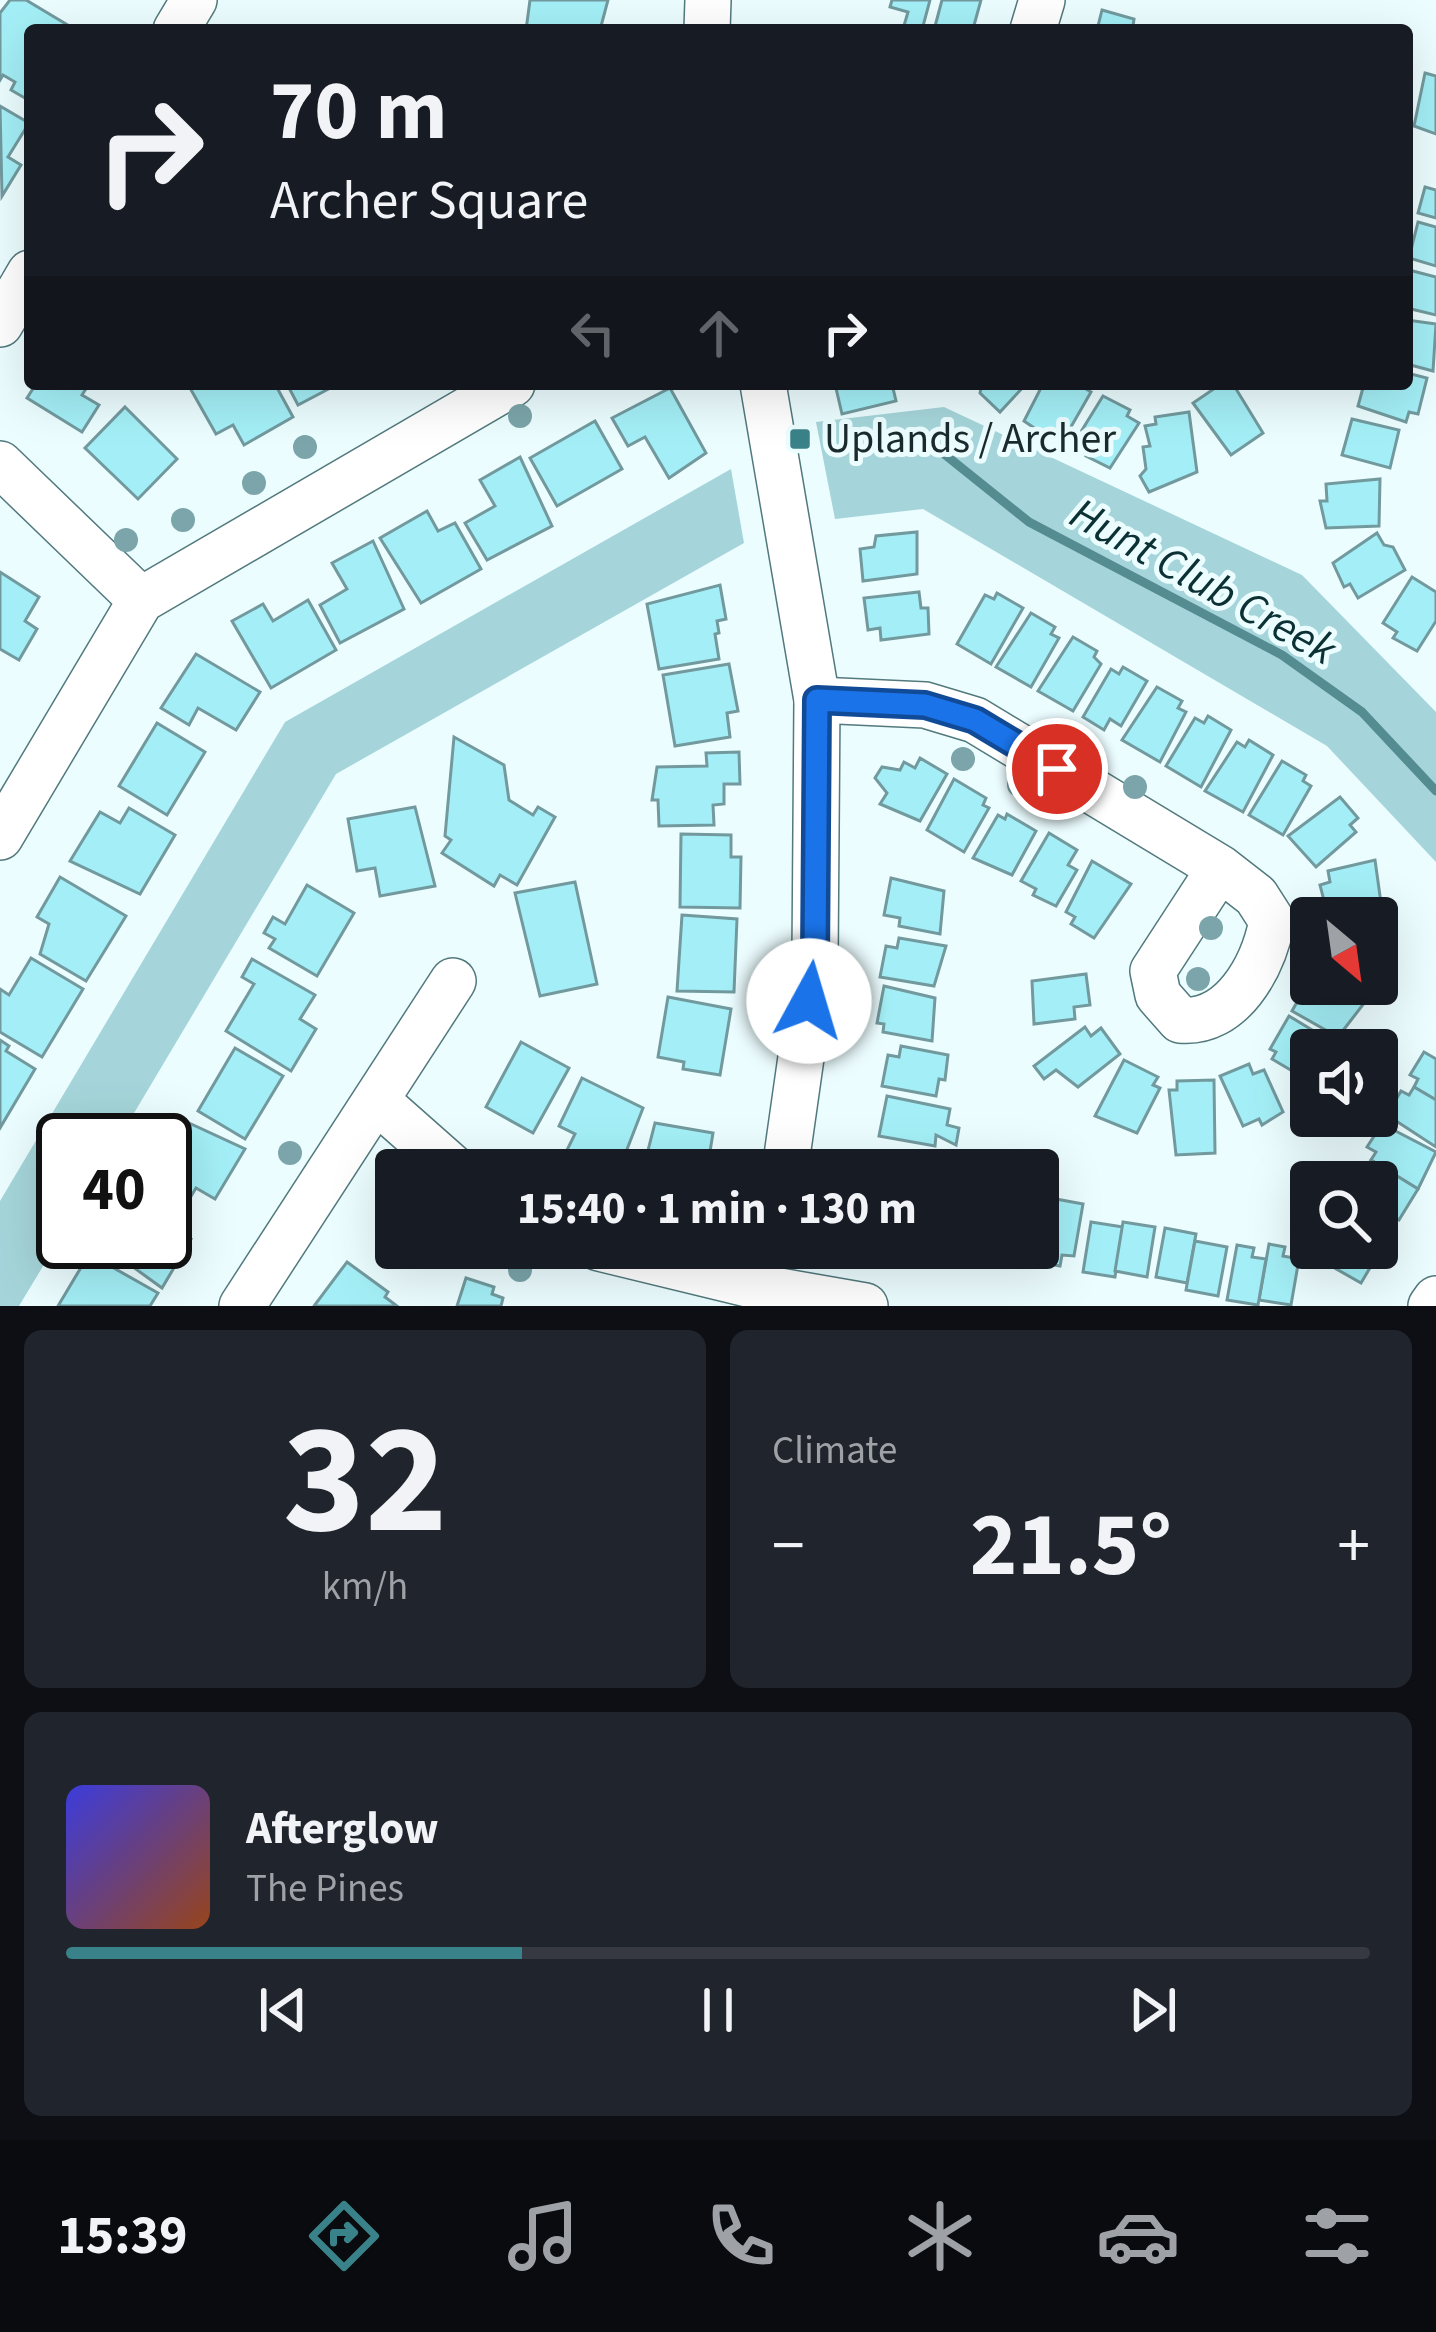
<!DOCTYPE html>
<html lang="en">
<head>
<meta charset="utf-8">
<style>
	body { margin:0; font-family:"Source Sans 3",sans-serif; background:#20242c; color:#f1f3f6; height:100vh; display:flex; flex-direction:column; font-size:45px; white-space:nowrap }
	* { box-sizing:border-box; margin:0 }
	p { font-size:39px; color:#9ea1a6 }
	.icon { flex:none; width:66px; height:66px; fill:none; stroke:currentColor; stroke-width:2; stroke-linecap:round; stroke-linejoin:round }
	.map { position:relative; height:1306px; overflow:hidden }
	.details { display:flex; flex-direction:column; gap:24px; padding:24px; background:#0d0f14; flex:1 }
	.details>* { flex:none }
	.hud { position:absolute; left:24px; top:24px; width:1389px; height:366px; border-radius:12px; box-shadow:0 12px 48px #0002; background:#171b24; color:#f1f3f6; overflow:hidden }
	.needle { width:78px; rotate:151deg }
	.tools { position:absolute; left:1290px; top:897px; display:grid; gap:24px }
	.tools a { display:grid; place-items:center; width:108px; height:108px; border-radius:12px; background:#171b24; box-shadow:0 12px 48px #0002; font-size:60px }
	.speed { position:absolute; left:36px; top:1113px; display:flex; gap:24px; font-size:60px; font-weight:700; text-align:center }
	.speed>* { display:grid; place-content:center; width:156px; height:156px; border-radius:50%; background:#171b24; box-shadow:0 12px 48px #0002; line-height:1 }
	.speed .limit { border:6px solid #111; border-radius:18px; background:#fff; color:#111 }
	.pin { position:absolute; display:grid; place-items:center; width:102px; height:102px; color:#fff; margin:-51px; border:6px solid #fff; border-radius:50%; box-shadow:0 3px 12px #0007 }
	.me { position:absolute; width:132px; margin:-66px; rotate:6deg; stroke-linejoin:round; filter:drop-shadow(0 0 9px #0008) }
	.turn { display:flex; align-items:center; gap:42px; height:252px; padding:0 48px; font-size:54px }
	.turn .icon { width:156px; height:156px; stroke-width:2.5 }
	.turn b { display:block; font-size:84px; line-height:102px }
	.lanes { display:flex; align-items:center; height:114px; padding:0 48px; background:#0003; justify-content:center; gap:60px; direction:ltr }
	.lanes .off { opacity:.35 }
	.big { font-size:90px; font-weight:700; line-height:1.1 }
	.details .widget { flex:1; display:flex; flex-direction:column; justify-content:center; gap:18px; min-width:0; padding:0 42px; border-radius:18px; background:#20242c }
	.details .dial { align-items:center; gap:0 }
	.dial b { font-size:156px; line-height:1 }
	.song { display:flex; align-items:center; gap:36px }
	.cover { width:144px; height:144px; border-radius:18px; background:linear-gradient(135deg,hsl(240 70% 55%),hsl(20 70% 35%)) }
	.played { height:12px; border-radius:6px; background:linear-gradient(90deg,#3a8289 35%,#363941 35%) }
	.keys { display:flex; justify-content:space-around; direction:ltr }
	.heat { display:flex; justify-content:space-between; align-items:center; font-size:66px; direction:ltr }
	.details .tiles { flex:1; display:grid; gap:24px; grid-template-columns:1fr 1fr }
	.widget:last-child { grid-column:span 2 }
	.trip { position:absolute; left:375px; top:1149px; width:684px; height:120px; border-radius:12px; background:#171b24; box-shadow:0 12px 48px #0002; font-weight:700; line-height:120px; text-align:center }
	.dock { display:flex; height:192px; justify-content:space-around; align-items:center; background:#090b0e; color:#9ea1a6 }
	.dock .icon { width:84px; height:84px }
	.dock .current { color:#3a8289 }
	.dock b { font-size:54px; color:#f1f3f6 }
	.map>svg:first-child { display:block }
	.green { fill:#a5d5da }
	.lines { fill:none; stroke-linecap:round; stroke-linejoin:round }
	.stream { stroke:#548c92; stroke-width:9 }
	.building { fill:#a4eff7; stroke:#729a9e; stroke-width:3 }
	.minor-casing { stroke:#52797d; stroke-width:48 }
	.minor { stroke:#fff; stroke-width:45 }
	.tree { fill:#7ba5aa }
	.route-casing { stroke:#114b97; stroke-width:30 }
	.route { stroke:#1a73e8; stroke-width:21 }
	.poi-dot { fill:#3a8289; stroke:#ecfdff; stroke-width:4.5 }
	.labels { text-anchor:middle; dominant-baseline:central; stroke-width:10; stroke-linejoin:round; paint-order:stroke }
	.poi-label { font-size:42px; fill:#1b2b2d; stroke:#ecfdff; text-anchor:start }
	.water-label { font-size:45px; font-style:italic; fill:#0c3135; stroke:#ecfdff }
</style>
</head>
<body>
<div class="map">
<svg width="1436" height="1306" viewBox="0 0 1436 1306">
	<rect width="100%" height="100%" fill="#ecfdff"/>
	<g class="green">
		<polygon points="944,407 1302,575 1436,712 1436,862 1327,746 923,509 835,519 816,422"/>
		<polygon points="731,469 744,543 336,774 118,1140 63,1140 63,1233 19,1306 0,1306 0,1201 285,722"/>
	</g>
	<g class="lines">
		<polyline class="stream" points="928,441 1029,522 1282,655 1362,712 1436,791"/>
	</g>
	<g class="building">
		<polygon points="10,0 26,0 76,30 30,30 30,101 11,90 15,82 3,75 0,80 0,13"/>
		<polygon points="530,0 608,0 600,30 526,30"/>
		<polygon points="892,0 930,0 922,30 903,29 908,12 890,7"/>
		<polygon points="942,0 981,0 973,29 934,30"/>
		<polygon points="1102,10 1134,19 1133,26 1144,30 1097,30"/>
		<polygon points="1425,73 1436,76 1436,134 1414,126"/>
		<polygon points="0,106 29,123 8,157 21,165 2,196"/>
		<polygon points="1425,187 1436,190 1436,218 1418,213"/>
		<polygon points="1418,222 1436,227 1436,266 1409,258"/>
		<polygon points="1409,270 1436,277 1436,315 1407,308"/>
		<polygon points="1407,320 1436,324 1433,371 1407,364"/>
		<polygon points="1407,373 1427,378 1418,414 1409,412 1406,422 1358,406 1364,384 1407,384"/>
		<polygon points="36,384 89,384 82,395 99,405 82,432 27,398"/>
		<polygon points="196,384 275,384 293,417 244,445 233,425 216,434 190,388"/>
		<polygon points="287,384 338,384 298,405"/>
		<polygon points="835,384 892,384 896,401 842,414"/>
		<polygon points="982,384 1026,384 1000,412 980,393"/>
		<polygon points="1043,384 1078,384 1091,392 1064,439 1049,431 1046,436 1024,421"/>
		<polygon points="1221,384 1233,384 1263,433 1231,455 1193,403"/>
		<polygon points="670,388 706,453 669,478 645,437 628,446 612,418"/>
		<polygon points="1103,396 1130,410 1127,416 1139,423 1110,468 1086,456 1088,451 1074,443"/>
		<polygon points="125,407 177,459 138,499 85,448"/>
		<polygon points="1189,412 1197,472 1149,492 1140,476 1146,469 1143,447 1150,446 1145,426 1156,424 1155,417"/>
		<polygon points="1352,419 1399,430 1390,468 1342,455"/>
		<polygon points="595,421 622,469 557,506 530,458"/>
		<polygon points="520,457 552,526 487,560 465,523 495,506 480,480"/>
		<polygon points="1380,479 1379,526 1326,528 1320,501 1327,501 1326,484"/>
		<polygon points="427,511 438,531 455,523 481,569 421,603 380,538"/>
		<polygon points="917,532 917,574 863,581 860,549 874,547 876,536"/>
		<polygon points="1377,533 1384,545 1393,547 1405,570 1358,598 1350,584 1344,587 1333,563"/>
		<polygon points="373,541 404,609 340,643 320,605 347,589 332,563"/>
		<polygon points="0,572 39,597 25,621 37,629 19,660 0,649"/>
		<polygon points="1412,577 1436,592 1436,621 1417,651 1393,638 1397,632 1383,623"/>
		<polygon points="720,585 726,619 717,621 719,633 715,634 719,659 659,669 647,604"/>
		<polygon points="919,592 921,608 928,608 929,634 881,640 880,628 868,630 864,598"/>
		<polygon points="997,593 1023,608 991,664 957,644 985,595 994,599"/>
		<polygon points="308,600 336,650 271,688 232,621 263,604 273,621"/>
		<polygon points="1031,613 1055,627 1051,634 1059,638 1031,687 996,667"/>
		<polygon points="1073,637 1097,651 1094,657 1101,664 1073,711 1038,691"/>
		<polygon points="196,654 260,692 236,730 198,708 189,725 161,708"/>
		<polygon points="729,664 738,711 727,713 730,737 675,746 663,675"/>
		<polygon points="1123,667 1147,681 1121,726 1110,719 1104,730 1083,717 1111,669 1119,674"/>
		<polygon points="1157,687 1182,701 1178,708 1186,712 1160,762 1122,740"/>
		<polygon points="1208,716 1231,730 1201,787 1166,766 1195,718 1204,723"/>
		<polygon points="157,723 205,752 167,815 119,786"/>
		<polygon points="454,737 504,765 509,800 533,815 538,807 555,817 517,885 500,875 494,886 442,853 451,840 445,836"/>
		<polygon points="1249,740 1273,755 1243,812 1205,791 1237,742 1245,747"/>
		<polygon points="739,752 740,784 724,784 724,804 713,805 714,825 659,826 658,800 652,800 657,767 707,766 706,753"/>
		<polygon points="920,758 947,774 920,821 880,804 887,793 875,778 882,767 900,770 904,762 915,768"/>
		<polygon points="1282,761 1306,775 1303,781 1311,786 1283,835 1249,815"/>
		<polygon points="954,779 986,798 983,805 989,808 964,852 927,830"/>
		<polygon points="1340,797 1358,818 1350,825 1356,832 1316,867 1288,836"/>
		<polygon points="415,807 435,886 380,896 375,868 357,871 348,819"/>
		<polygon points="129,808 175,835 140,894 70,861 100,812 120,823"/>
		<polygon points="1007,814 1036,831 1012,875 973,858 998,815 1005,819"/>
		<polygon points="1049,833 1077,850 1068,865 1077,870 1056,906 1033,895 1036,889 1021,881"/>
		<polygon points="681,834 731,835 731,857 741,857 740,908 680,907"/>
		<polygon points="1375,860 1381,903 1328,916 1320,885 1330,882 1328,871"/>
		<polygon points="1092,861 1131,884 1094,938 1071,924 1075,917 1066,912"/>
		<polygon points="60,877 126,916 86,981 40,954 49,924 37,917"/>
		<polygon points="891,878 944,891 940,934 899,926 900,918 884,915"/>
		<polygon points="575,882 597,984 540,996 515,893"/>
		<polygon points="307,885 354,913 317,976 269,948 275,939 264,933 273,917 285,924"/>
		<polygon points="682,915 737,919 734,992 677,991"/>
		<polygon points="899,938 946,946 934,986 880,977 886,946 897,948"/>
		<polygon points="31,958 83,989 42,1057 0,1032 0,989 9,995"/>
		<polygon points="252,959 315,995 300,1019 316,1029 291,1071 226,1031 254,984 242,977"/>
		<polygon points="1086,974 1090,1005 1074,1007 1075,1019 1034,1024 1032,981"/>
		<polygon points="1310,979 1311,984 1334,984 1365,1002 1338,1037 1292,1011"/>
		<polygon points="884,986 935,998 932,1041 883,1032 884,1024 877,1023"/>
		<polygon points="668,997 731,1009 720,1075 683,1069 684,1062 658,1057"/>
		<polygon points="1289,1016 1332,1042 1330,1050 1311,1050 1311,1082 1272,1059 1276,1052 1270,1049"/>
		<polygon points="1085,1027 1091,1036 1101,1028 1120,1054 1078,1087 1056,1070 1044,1079 1034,1066"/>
		<polygon points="0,1040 9,1046 6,1051 35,1069 0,1128"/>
		<polygon points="521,1042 569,1068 533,1133 486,1107"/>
		<polygon points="901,1046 948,1055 945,1080 939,1079 936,1096 882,1086 888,1055 899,1057"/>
		<polygon points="235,1048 283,1076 245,1139 198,1111"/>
		<polygon points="1424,1052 1436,1059 1436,1100 1414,1087 1418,1079 1410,1075"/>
		<polygon points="1124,1060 1158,1077 1153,1085 1160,1088 1137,1133 1095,1116"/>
		<polygon points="1249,1064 1253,1074 1264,1070 1283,1112 1262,1125 1259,1119 1243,1126 1220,1076"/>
		<polygon points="582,1078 643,1108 619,1170 584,1170 562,1160 575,1134 559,1126"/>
		<polygon points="1214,1080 1215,1153 1176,1155 1169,1090 1177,1090 1177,1081"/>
		<polygon points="1414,1087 1436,1100 1436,1147 1387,1115 1401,1091 1409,1095"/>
		<polygon points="887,1096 950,1109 947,1125 959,1128 956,1145 936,1135 935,1146 879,1136"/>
		<polygon points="176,1117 245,1149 215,1199 196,1188 187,1203 165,1190 165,1140 161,1140"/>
		<polygon points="655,1123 713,1133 707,1170 643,1170"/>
		<polygon points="1382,1124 1436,1152 1418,1189 1371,1160 1376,1152 1367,1147"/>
		<polygon points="1371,1160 1418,1189 1399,1220 1377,1206 1377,1182 1348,1182 1359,1163 1366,1168"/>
		<polygon points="1056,1199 1083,1204 1074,1256 1062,1255 1060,1266 1036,1262 1045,1206 1055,1207"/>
		<polygon points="165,1202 180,1211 170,1227 191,1239 162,1288 100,1243 165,1242"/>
		<polygon points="1038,1204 1045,1206 1036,1262 1012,1258 1014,1248 1038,1248"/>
		<polygon points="1091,1222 1123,1227 1115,1277 1083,1272"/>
		<polygon points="1123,1222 1155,1227 1147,1277 1115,1271"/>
		<polygon points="1165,1228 1196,1234 1187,1283 1156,1277"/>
		<polygon points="1195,1241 1227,1247 1218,1296 1186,1290"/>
		<polygon points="1269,1244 1285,1247 1283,1256 1299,1259 1291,1305 1259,1300"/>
		<polygon points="1237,1245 1254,1248 1252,1257 1266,1259 1258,1305 1227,1300"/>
		<polygon points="1323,1248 1364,1248 1377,1256 1361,1283 1317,1258"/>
		<polygon points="89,1254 158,1293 150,1306 58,1306"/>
		<polygon points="347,1262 388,1292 385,1297 397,1306 314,1306"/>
		<polygon points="466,1278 494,1287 492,1294 503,1298 501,1306 457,1306"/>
	</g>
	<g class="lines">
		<defs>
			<g id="minor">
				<polyline points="176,30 194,0"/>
				<polyline points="707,30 708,0"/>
				<polyline points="1033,30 1042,0"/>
				<polyline points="0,324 30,273"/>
				<polyline points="763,384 817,700 815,959 785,1170"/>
				<polyline points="0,464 141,600"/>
				<path d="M817 700 925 705 975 720 1220 868 1256 896 1272 921C1263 967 1232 1025 1180 1020L1158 995 1153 971 1220 868"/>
				<polyline points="0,837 141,600 512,384"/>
				<polyline points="377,1101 455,1170"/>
				<polyline points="599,1248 768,1289 865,1306"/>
				<polyline points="242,1306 453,981"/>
				<polyline points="1431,1306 1436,1299"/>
			</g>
		</defs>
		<use href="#minor" class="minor-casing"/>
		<use href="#minor" class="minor"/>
	</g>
	<g class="tree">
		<circle cx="520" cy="416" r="12"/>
		<circle cx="305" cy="447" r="12"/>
		<circle cx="254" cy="483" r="12"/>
		<circle cx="183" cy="520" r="12"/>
		<circle cx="126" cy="540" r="12"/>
		<circle cx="963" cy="759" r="12"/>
		<circle cx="1019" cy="785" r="12"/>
		<circle cx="1135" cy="787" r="12"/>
		<circle cx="1211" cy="928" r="12"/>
		<circle cx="1198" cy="979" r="12"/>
		<circle cx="290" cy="1153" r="12"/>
		<circle cx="520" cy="1270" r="12"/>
	</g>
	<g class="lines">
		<defs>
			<polyline id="route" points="809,1001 815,959 817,700 925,705 975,720 1057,769"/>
		</defs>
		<use href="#route" class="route-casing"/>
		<use href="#route" class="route"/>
	</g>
	<rect class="poi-dot" x="788" y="427" width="24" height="24" rx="6"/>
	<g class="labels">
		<g class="poi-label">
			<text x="824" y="439">Uplands / Archer</text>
		</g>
		<g class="water-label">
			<text transform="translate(1203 582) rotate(29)">Hunt Club Creek</text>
		</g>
	</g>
</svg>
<div class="tools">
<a><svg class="needle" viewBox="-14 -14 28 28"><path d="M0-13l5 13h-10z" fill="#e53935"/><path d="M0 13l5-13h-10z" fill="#9ea1a6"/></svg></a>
<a><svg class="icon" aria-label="sound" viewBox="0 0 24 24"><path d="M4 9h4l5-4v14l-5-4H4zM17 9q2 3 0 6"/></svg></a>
<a><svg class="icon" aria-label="search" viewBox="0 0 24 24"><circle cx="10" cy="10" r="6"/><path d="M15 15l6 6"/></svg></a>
</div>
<div class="speed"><div class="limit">40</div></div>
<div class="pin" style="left:1057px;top:769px;background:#d93025"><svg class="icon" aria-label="arrive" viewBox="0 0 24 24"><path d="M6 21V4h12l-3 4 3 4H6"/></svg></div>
<svg class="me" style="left:809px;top:1001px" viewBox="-20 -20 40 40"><circle r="19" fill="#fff"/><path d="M0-13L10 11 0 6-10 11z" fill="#1a73e8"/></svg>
<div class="trip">15:40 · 1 min · 130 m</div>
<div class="hud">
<div class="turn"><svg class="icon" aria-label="right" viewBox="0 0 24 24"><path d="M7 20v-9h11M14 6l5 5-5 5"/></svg><div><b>70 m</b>Archer Square</div></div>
<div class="lanes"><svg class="icon off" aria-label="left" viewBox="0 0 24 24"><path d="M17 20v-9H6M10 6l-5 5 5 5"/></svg><svg class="icon off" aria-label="ahead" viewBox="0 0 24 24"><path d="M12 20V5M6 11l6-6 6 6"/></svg><svg class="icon" aria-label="right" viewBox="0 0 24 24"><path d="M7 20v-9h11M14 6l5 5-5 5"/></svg></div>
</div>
</div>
<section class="details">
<div class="tiles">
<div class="widget dial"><b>32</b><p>km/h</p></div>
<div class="widget"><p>Climate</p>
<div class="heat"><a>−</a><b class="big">21.5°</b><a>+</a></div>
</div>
<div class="widget">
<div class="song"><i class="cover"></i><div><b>Afterglow</b><p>The Pines</p></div></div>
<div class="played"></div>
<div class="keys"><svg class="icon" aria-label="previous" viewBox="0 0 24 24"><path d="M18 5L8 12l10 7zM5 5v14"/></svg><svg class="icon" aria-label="pause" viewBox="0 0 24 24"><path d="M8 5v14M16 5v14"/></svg><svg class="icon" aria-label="next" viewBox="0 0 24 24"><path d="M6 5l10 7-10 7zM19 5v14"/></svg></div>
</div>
</div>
</section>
<nav class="dock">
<b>15:39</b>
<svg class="icon current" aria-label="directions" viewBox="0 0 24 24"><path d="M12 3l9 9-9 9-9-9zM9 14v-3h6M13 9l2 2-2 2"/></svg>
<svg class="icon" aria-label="music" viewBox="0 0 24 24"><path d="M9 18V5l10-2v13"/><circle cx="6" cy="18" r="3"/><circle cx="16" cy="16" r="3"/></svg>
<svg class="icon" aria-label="phone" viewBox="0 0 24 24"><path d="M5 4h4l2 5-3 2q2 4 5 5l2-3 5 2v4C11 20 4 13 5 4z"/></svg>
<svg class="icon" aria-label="climate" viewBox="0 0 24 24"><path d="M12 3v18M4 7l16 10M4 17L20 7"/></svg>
<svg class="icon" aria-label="car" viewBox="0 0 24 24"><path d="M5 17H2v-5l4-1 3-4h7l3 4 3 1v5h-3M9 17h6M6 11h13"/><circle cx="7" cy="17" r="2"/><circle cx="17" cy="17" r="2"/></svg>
<svg class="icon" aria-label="filters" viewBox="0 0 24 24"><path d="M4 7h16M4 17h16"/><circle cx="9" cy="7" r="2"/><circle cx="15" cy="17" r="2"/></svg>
</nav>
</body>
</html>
